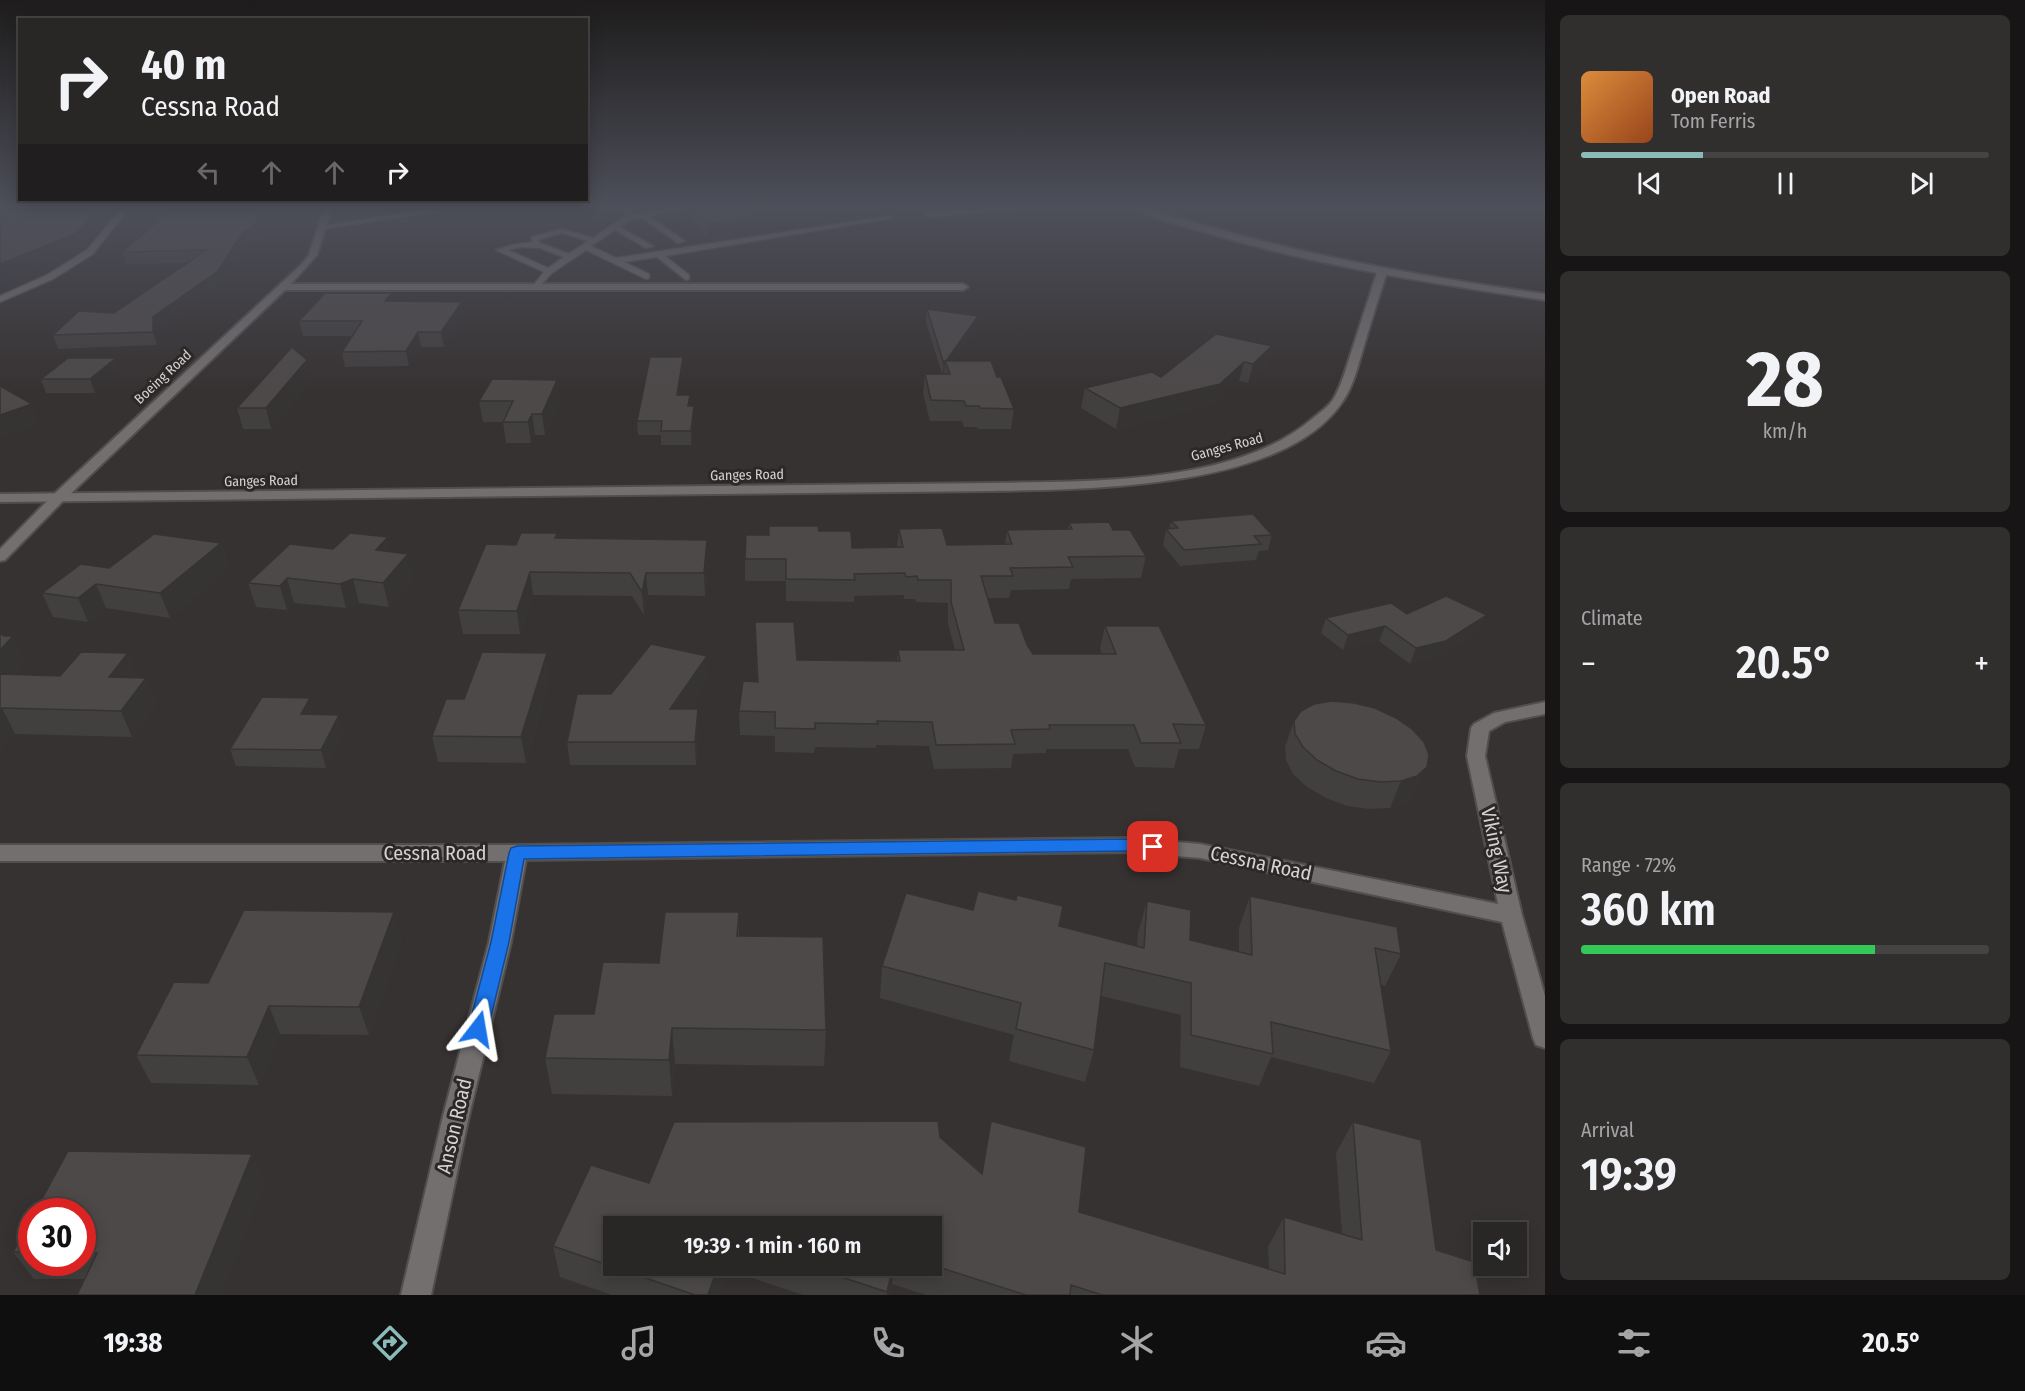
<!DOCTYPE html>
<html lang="en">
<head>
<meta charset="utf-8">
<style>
	body { margin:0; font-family:"Fira Sans Condensed",sans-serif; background:#312e2e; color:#f1f3f6; height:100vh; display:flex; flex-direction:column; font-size:22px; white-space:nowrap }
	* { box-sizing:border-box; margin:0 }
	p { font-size:20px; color:#a5a5a7 }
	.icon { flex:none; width:33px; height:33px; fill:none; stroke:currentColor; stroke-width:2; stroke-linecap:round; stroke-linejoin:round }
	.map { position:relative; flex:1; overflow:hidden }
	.side { display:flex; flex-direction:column; gap:15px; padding:15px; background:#171515; width:480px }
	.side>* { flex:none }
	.hud { position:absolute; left:18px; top:18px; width:570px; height:183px; border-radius:0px; box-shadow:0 3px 15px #0003,0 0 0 2px #454343; background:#292626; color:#f1f3f6; overflow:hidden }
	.buttons { position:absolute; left:1473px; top:1222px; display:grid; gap:12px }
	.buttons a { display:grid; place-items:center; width:54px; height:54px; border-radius:0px; background:#292626; box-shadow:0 3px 15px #0003,0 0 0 2px #454343; font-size:30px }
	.speed { position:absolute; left:18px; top:1198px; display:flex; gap:12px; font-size:30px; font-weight:700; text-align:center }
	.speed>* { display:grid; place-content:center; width:78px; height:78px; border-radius:50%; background:#292626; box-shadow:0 3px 15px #0003,0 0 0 2px #454343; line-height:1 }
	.speed .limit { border:9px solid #d22; background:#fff; color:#111 }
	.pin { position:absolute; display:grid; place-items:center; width:51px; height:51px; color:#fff; margin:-26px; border-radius:12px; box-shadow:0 3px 9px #0006 }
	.me { position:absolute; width:66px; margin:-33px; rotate:14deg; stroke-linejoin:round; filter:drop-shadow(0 0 4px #0008) }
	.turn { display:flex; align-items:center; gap:21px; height:126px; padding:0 24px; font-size:27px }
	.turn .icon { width:78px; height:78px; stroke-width:2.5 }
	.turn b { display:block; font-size:42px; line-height:51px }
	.lanes { display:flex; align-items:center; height:57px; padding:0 24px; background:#0003; justify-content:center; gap:30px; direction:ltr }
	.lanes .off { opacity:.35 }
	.big { font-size:45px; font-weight:600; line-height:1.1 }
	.side .card { flex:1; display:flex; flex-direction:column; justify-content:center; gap:9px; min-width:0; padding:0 21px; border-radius:9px; background:#312e2e }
	.side .dial { align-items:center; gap:0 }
	.dial b { font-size:78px; line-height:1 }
	.song { display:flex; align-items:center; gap:18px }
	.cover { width:72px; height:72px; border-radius:9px; background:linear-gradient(135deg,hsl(30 70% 55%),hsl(20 70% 35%)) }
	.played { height:6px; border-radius:3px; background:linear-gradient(90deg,#8bbbb9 30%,#454343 30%) }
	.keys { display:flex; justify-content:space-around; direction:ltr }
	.heat { display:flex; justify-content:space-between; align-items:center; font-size:33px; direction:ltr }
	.charge { height:9px; border-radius:4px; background:linear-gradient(90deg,#34c759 72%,#454343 0) }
	.trip { position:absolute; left:603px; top:1216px; width:339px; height:60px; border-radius:0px; background:#292626; box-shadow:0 3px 15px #0003,0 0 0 2px #454343; font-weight:600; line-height:60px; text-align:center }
	.tabs { display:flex; height:96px; justify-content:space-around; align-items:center; background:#100f0f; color:#a5a5a7 }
	.tabs .icon { width:42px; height:42px }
	.tabs .selected { color:#8bbbb9 }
	.tabs b { font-size:27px; color:#f1f3f6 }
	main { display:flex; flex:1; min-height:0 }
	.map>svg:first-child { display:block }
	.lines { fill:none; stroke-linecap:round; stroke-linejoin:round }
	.service-casing { stroke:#514e4e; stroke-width:3 }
	.minor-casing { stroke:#514e4e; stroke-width:4 }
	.tertiary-casing { stroke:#514e4e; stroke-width:4 }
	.secondary-casing { stroke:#514e4e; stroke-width:4 }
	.service { fill:#746f6f; fill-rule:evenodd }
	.minor { fill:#746f6f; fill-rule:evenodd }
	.tertiary { fill:#746f6f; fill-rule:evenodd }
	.secondary { fill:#746f6f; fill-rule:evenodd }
	.wall { fill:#423f3f; fill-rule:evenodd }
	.shaded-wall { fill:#363333 }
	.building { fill:#4d4949; stroke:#363333; stroke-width:1.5 }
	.route { fill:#1a73e8; stroke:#114b97; stroke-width:1.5 }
	.labels { text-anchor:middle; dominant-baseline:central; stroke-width:6; stroke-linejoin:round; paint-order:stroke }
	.far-street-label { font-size:14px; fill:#d5d2d2; stroke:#2d2828 }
	.near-street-label { font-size:20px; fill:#d5d2d2; stroke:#2d2828 }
</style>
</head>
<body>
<main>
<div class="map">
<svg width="1545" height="1295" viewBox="0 0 1545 1295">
	<rect width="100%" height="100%" fill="#373232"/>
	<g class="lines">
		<defs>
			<g id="service">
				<polygon points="122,208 129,208 93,254 53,279 0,302 0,296 47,275 87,250"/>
				<polygon points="436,208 476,208 417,214 323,229 319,227"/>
				<path d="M622 208H630L634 215 669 208H687L649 216 685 241 678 243 642 218 630 220 620 227 653 246 646 248 615 230 591 246 616 258 889 216 893 218 665 256 689 275V279L686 280 657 257 624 262 649 274V278L646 279 586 250 552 273 536 290 532 287 544 272 496 250 512 245 532 242 531 237 562 229 593 238 625 216 627 214ZM562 233 588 241 569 254 540 243 538 240ZM521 247 540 248 564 257 548 268 508 250Z"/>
			</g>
			<g id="minor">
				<polygon points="324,208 332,208 317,255 291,284 963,284 968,287 963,290 285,290 63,501 5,560 0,561 0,549 53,495 301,265 309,255"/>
				<polygon points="985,208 1028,208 929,217 925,215 929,213"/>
				<polygon points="1545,702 1545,714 1505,722 1489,731 1485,756 1522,915 1545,996 1545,1048 1536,1045 1533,1038 1502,922 1200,858 1130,852 526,860 511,942 469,1116 431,1295 401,1295 443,1116 489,942 505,861 0,861 0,845 517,845 1130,838 1200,844 1498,904 1467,756 1471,728 1474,724 1494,713"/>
			</g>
			<path id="tertiary" d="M1382 269 1387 272C1379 297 1371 321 1364 346 1358 365 1354 385 1343 401 1285 490 1087 489 992 491L0 502V494L992 483C1089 481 1235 485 1312 419 1319 413 1327 408 1332 401 1342 386 1346 367 1352 350 1360 324 1369 298 1377 272Z"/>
			<path id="secondary" d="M1135 208H1148C1278 251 1410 275 1545 294V300C1435 284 1325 267 1218 236 1191 228 1159 222 1135 208Z"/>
		</defs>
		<use href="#service" class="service-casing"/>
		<use href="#minor" class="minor-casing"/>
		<use href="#tertiary" class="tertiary-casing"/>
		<use href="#secondary" class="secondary-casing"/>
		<use href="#service" class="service"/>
		<use href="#minor" class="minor"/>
		<use href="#tertiary" class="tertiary"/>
		<use href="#secondary" class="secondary"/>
	</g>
	<g class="wall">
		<polygon points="174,208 254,242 247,242 221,283 157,331 157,345 58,349 53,335 114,313 187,263 126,264 122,252"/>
		<polygon points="689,208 744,208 755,219 755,234 708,239 690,218"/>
		<polygon points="392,293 393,301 462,302 464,316 444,347 421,347 409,366 345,367 342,352 352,336 303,336 299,321"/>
		<polygon points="927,309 978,316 976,329 954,361 997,377 1014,409 1011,429 978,429 977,427 964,427 962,421 930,421 923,394 925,374 942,374 926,322"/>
		<polygon points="1216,334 1267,366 1248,383 1239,381 1215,404 1116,429 1081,408 1085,388 1161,377"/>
		<polygon points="684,370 680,395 690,406 694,406 694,420 691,445 661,445 661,435 638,435 637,421"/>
		<polygon points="120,371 95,393 46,393 41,379"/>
		<polygon points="312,380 271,429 243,429 237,408"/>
		<polygon points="557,380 560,400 545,435 535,435 531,443 506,443 503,422 483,422 479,401"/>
		<polygon points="1171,521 1272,535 1268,550 1259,551 1256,560 1180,566 1163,545 1166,529 1169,529"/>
		<polygon points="1069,523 1113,530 1146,556 1141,578 1071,579 1069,589 1011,590 1009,598 988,598 995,623 1027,645 1033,654 1102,654 1100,648 1105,626 1206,725 1199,749 1179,749 1174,768 1135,767 1128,749 1046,749 1046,753 1013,754 1011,768 934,769 929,746 876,745 876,748 815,747 814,753 775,752 775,736 740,735 739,711 757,682 755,622 797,660 897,661 898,650 955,650 948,624 948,603 916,602 915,599 904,599 904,595 854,596 854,602 786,601 786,581 745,581 745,559 769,535 819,531 852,548 897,547 899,529 947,545 1005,544 1007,530 1068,529"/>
		<polygon points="557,533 557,538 707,540 708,562 705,596 648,595 644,615 632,596 533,595 520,634 463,634 458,610 516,545"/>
		<polygon points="221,543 229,567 170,618 106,608 88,622 53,617 42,593 109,568"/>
		<polygon points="333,549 392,552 414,578 389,607 359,603 346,608 294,603 287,610 256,607 248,583"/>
		<polygon points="1407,614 1480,630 1440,656 1410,664 1379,641 1343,650 1321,633 1326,618"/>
		<polygon points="0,633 4,636 13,636 25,662 13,675 60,676 128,653 138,678 146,678 157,704 132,737 15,734 0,751"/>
		<polygon points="550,678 526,763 438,762 432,736 464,699"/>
		<polygon points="708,678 687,709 699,732 696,765 570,765 567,742 611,694"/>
		<polygon points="1314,704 1415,793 1405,803 1390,808 1369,809 1347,806 1326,798 1307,787 1293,774 1286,760 1285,747 1294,721"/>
		<polygon points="315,714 344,733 326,768 236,766 230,749"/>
		<polygon points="1250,896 1401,954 1385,986 1381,985 1391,1051 1374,1083 1271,1057 1259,1086 1180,1067 1181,1015 1101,996 1094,1050 1085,1082 1009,1061 1014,1035 880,998 882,966 973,910 1059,926 1137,946 1138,933 1147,901 1190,940 1239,952 1239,928"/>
		<polygon points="739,912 739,936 826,1030 824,1066 675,1064 672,1096 552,1094 545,1058 594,1014 659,963"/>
		<polygon points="402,939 369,1035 280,1034 259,1085 151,1083 136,1055 208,983"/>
		<path d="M991 1121 1079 1212 1269 1269 1268 1247 1284 1217 1342 1234 1336 1153 1353 1122 1436 1250 1480 1295H926L892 1284 890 1295H803L729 1270 720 1295H612L560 1277 553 1246 649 1183 940 1137 982 1173ZM614 1227H932V1266H614Z"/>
		<polygon points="252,1154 265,1181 221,1295 77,1295 84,1279 34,1279 13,1252 32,1218 32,1263 82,1263 82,1212"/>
	</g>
	<g class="shaded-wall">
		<polygon points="99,208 119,208 83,250 0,285 0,264"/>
		<polygon points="262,208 270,208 254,242 247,242 221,283 157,331 157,345 153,332 153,317 244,231"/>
		<polygon points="755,219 755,234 708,239 707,223"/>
		<polygon points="392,293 394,307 385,301"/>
		<polygon points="462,302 464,316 444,347 441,332"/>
		<polygon points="978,316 976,329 948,369 945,361"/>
		<polygon points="418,332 421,347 409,366 406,351"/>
		<polygon points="1272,346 1267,366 1248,383 1253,364"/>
		<polygon points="683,357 684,370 678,409 677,395"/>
		<polygon points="116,358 120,371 95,393 90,379"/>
		<polygon points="307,360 312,380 271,429 266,408"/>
		<polygon points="945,361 944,375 942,377 944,364"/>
		<polygon points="1244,362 1239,381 1215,404 1116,429 1120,408"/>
		<polygon points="557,380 560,400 545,435 542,414"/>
		<polygon points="32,404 40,425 0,439 0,415"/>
		<polygon points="694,406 694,420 691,445 691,431"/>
		<polygon points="532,414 535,435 531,443 528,422"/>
		<polygon points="388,537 394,561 376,550"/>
		<polygon points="707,540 708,562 705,596 704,573"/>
		<polygon points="221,543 229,567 170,618 160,593"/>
		<polygon points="408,554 414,578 389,607 383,583"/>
		<polygon points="530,572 533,595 520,634 517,611"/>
		<polygon points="646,573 648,595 644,615 642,592"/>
		<polygon points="287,578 294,603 287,610 280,586"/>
		<polygon points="353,579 359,603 346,608 340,584"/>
		<polygon points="96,584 106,608 88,622 78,598"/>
		<polygon points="1487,615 1480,630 1440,656 1410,664 1416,648"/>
		<polygon points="1385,626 1379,641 1343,650 1348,635"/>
		<polygon points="13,636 25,662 0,688 0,650"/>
		<polygon points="128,653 139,679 109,677"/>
		<polygon points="547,653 550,678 526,763 521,737"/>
		<polygon points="707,656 708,678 672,731 670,709"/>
		<polygon points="146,678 157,704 132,737 121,711"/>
		<polygon points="310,698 315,715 301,714"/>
		<polygon points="2,708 15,734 0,751 0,710"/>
		<polygon points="698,709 699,732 696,765 695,742"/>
		<polygon points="339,715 344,733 326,768 321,750"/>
		<polygon points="1427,767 1415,793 1405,803 1390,808 1401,781"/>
		<polygon points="394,912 402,939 369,1035 359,1007"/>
		<polygon points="269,1006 280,1034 259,1085 247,1057"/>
		<polygon points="672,1028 675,1064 672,1096 669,1060"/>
		<polygon points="252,1154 265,1181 221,1295 195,1295"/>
		<polygon points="718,1266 728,1266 729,1270 720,1295 708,1295"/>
		<polygon points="893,1266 894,1266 892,1284 890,1295 887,1295"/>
	</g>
	<g class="building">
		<polygon points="0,208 99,208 77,233 0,264"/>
		<polygon points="174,208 262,208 251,230 244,231 218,271 153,317 153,332 53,335 79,311 114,313 206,250 122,252"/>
		<polygon points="694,208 744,208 755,219 707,223"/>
		<polygon points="325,293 392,293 385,301 462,302 441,332 418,332 406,351 342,352 362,321 299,321"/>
		<polygon points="927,309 978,316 944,364"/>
		<polygon points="1216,334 1272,346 1253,364 1244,362 1220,384 1120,408 1085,388 1152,372 1161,377"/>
		<polygon points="292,347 307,360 266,408 237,408"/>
		<polygon points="650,357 683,357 677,395 690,395 688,406 694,406 691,431 661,431 662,421 637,421"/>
		<polygon points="68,358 116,358 90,379 41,379"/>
		<polygon points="945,361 991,361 997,377 1001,377 1014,409 980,408 979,406 966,406 964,401 931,400 925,374 950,374"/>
		<polygon points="492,379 557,380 542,414 532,414 528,422 503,422 513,401 479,401"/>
		<polygon points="0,386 32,404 0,415"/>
		<polygon points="1253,514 1272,535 1254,536 1261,544 1184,550 1166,529 1178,528 1171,521"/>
		<polygon points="1109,522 1113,530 1130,530 1146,556 1068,557 1073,567 1010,568 1013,576 981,576 995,623 1019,623 1027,645 1033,654 1116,654 1105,626 1159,626 1206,725 1173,724 1181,743 1141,743 1134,725 1049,725 1050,729 1011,730 1015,744 936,745 932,722 877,721 878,724 815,723 815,729 775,728 775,712 739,711 743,681 758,682 755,622 794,622 797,660 900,661 898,650 964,650 951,602 951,580 918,580 917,576 906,577 905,573 854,574 855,580 786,579 786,559 745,559 746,535 769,535 769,526 818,526 819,531 851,531 852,548 903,547 899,529 942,528 947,545 1012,544 1007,530 1072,529 1069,523"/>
		<polygon points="350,533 388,537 376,550 408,554 383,583 353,579 340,584 287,578 280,586 248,583 290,544 333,549"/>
		<polygon points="521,533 557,533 555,538 707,540 704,573 646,573 642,592 630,573 530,572 517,611 458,610 486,544 516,545"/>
		<polygon points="154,534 221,543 160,593 96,584 78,598 42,593 81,564 109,568"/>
		<polygon points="1446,596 1487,615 1446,641 1416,648 1385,626 1348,635 1326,618 1391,603 1407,614"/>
		<polygon points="0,633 4,636 13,636 0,650"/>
		<polygon points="651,644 707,656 670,709 698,709 695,742 567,742 577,694 611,694"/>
		<polygon points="81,652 128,653 109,677 146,678 121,711 2,708 0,710 0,674 60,676"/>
		<polygon points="482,652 547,653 521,737 432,736 446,699 464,699"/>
		<polygon points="262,697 310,698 301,714 339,715 321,750 230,749"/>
		<polygon points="1332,701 1354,703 1375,708 1396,718 1412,729 1424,742 1429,755 1427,767 1417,776 1401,781 1381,782 1358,779 1336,771 1317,760 1303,747 1295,734 1294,721 1301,711 1314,704"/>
		<polygon points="978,891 1016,900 1017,895 1063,906 1059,926 1144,948 1147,901 1191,910 1190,940 1252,955 1250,896 1397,927 1401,954 1375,948 1391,1051 1271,1022 1273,1054 1191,1035 1191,983 1105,963 1094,1050 1016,1029 1021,1003 882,966 906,893 973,910"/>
		<polygon points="244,910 394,912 359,1007 269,1006 247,1057 136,1055 174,982 208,983"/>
		<polygon points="665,912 739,912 737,936 823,937 826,1030 672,1028 669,1060 545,1058 554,1014 594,1014 603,962 659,963"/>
		<polygon points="938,1121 940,1137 982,1174 991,1121 1086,1147 1079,1212 1285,1274 1284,1217 1362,1240 1353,1122 1421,1140 1436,1250 1474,1262 1480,1295 1102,1295 1071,1285 1070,1295 1026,1295 932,1265 932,1227 614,1227 614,1266 718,1266 708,1295 695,1295 553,1246 591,1165 649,1183 674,1122"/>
		<polygon points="68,1151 252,1154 195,1295 77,1295 97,1253 82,1253 82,1212 35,1212"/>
		<polygon points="32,1218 32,1252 13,1252"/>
		<polygon points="808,1266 893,1266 887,1292"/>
	</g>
	<linearGradient id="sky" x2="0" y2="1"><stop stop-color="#1e1c1c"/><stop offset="0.53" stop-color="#4d4f5a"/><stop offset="1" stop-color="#4d4f5a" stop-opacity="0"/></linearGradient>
	<rect width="1545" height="390" fill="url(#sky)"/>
	<polygon class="route" points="1130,839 1159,842 1161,847 1159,851 1153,853 1130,851 524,859 509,942 488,1029 485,1035 478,1037 471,1035 468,1029 491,942 509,853 511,848 517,846"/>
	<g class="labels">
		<g class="far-street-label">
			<text transform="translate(163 377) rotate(-43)">Boeing Road</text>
			<text transform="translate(1227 447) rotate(-15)">Ganges Road</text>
			<text transform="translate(747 475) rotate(-1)">Ganges Road</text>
			<text transform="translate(261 481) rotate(-1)">Ganges Road</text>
		</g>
		<g class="near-street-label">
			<text transform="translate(1497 850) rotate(78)">Viking Way</text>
			<text x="435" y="853">Cessna Road</text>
			<text transform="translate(1261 863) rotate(12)">Cessna Road</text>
			<text transform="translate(454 1126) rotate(-77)">Anson Road</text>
		</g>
	</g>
</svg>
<div class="buttons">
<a><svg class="icon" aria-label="sound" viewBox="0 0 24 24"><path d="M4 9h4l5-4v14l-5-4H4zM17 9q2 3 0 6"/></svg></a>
</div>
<div class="speed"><div class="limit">30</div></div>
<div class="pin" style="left:1153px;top:847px;background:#d93025"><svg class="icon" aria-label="arrive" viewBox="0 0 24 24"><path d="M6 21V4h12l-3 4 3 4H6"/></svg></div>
<svg class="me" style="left:478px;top:1029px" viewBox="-20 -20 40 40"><path d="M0-17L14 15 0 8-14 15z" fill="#1a73e8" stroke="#fff" stroke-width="4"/></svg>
<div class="trip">19:39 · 1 min · 160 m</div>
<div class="hud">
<div class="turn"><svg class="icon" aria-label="right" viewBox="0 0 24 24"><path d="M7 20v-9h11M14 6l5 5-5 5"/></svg><div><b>40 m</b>Cessna Road</div></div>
<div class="lanes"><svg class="icon off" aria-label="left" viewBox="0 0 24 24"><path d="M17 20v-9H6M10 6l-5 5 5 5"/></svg><svg class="icon off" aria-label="ahead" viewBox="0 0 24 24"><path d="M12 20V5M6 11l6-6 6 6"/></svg><svg class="icon off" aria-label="ahead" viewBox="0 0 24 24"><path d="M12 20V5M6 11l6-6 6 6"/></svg><svg class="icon" aria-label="right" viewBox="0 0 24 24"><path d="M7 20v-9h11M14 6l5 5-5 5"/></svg></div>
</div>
</div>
<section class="side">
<div class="card">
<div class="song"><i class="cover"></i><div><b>Open Road</b><p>Tom Ferris</p></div></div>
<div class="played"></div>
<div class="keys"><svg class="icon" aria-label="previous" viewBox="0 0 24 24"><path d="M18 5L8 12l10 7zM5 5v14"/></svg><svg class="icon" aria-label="pause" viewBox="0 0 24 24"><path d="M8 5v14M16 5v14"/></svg><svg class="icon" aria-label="next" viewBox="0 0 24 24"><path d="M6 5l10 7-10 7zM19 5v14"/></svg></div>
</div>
<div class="card dial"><b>28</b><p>km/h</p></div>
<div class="card"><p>Climate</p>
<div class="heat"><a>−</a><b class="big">20.5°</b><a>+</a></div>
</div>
<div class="card"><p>Range · 72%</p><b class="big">360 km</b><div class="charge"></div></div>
<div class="card"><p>Arrival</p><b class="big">19:39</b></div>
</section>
</main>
<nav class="tabs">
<b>19:38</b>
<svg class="icon selected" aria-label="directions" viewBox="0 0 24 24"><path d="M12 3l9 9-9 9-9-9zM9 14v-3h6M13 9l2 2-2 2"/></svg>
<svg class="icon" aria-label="music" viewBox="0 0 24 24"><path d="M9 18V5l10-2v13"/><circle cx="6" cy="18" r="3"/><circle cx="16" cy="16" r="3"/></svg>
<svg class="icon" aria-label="phone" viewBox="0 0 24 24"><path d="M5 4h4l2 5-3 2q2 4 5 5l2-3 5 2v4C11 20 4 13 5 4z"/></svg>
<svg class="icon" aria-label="climate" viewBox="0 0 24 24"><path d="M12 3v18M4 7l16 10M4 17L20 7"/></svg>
<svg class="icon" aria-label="car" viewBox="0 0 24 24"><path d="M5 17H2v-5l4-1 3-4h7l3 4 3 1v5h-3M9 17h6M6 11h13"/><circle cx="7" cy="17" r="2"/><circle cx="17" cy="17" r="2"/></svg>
<svg class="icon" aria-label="filters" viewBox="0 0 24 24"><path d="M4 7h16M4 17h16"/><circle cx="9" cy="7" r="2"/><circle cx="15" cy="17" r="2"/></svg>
<b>20.5°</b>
</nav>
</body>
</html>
